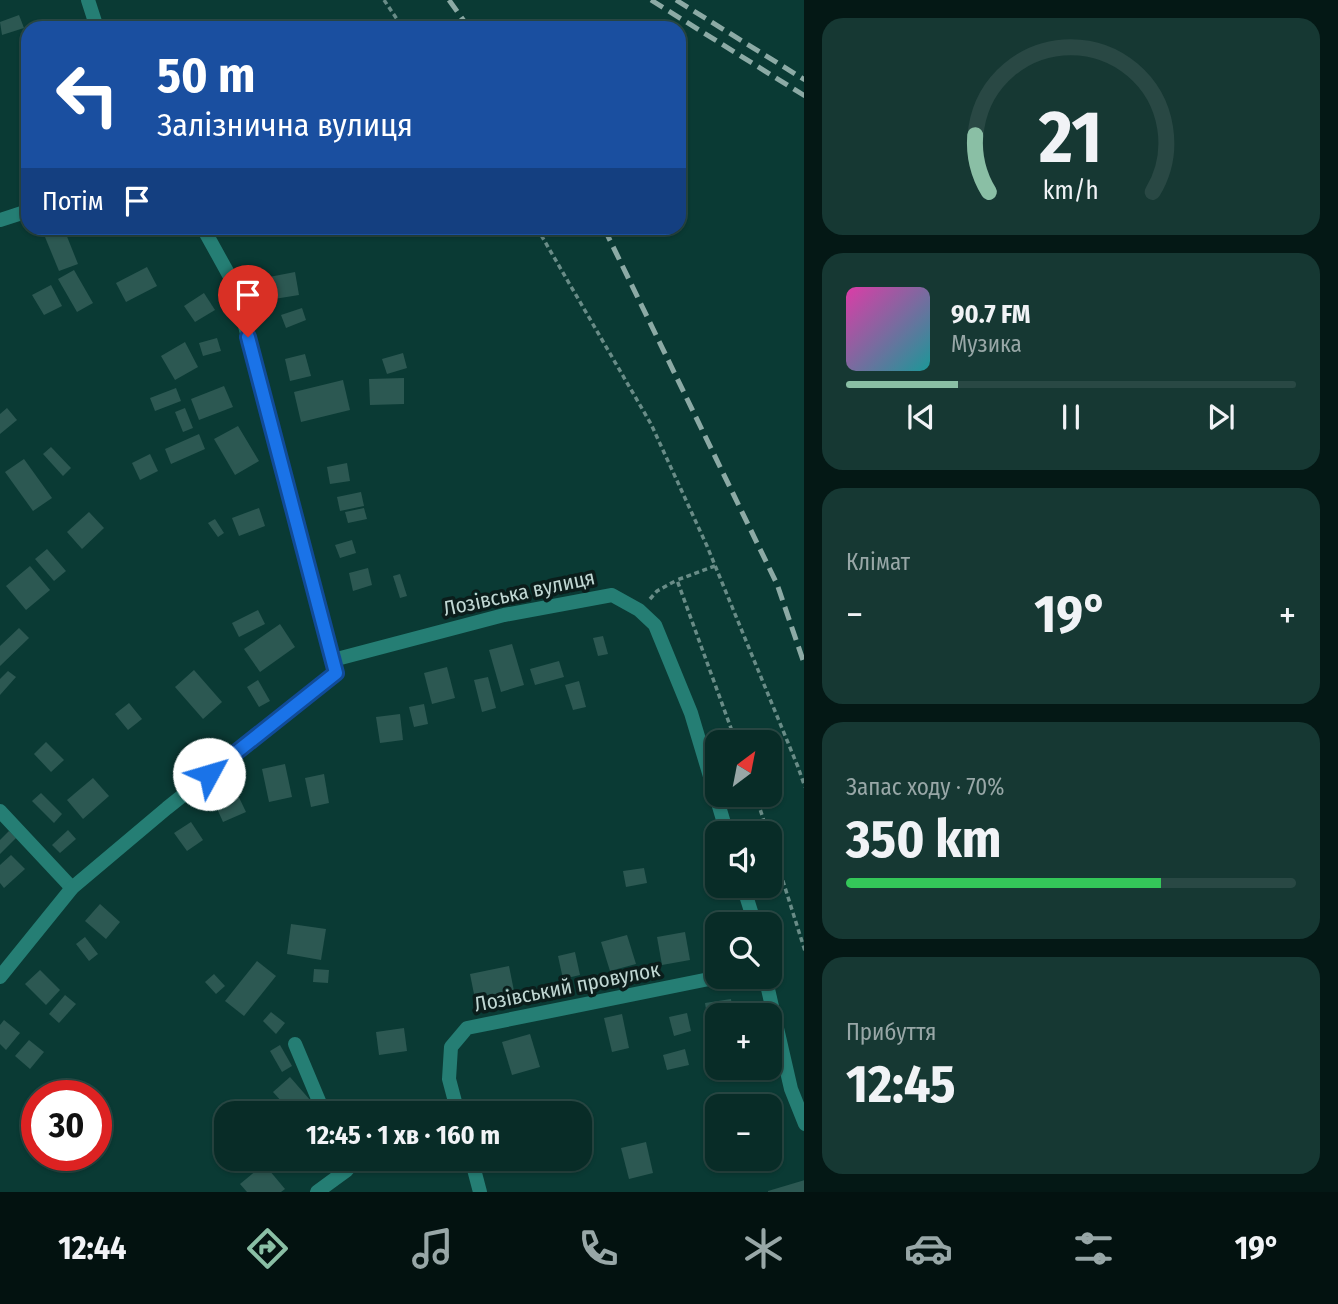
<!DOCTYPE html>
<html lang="uk">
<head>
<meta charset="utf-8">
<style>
	body { margin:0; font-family:"Fira Sans Condensed",sans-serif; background:#163833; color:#f1f3f6; height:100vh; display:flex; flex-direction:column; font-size:26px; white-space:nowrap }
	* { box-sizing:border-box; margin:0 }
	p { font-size:23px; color:#98a7a7 }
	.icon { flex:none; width:38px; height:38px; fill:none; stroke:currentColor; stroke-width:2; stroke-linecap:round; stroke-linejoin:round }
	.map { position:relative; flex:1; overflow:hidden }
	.sheet { display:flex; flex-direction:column; gap:18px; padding:18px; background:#041815; width:534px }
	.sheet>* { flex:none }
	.hud { position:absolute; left:21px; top:21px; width:665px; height:214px; border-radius:21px; box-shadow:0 2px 5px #0004,0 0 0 2px #294844; background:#1a4fa0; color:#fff; overflow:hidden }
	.needle { width:46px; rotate:32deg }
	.buttons { position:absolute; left:705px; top:730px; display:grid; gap:14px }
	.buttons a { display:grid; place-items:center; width:77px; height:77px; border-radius:14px; background:#082c27; box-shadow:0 2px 5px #0004,0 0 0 2px #294844; font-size:35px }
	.speed { position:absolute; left:21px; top:1080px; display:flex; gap:14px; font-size:35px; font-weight:700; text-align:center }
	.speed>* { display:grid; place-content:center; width:91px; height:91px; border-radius:50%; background:#082c27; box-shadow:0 2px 5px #0004,0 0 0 2px #294844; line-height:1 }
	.speed .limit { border:10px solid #d22; background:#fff; color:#111 }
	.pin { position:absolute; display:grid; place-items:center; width:60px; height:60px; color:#fff; margin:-72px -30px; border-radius:50% 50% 50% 0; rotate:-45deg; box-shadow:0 0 7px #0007 }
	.pin .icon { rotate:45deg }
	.me { position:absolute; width:77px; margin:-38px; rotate:51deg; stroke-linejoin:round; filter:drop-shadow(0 0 5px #0008) }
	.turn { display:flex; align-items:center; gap:24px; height:147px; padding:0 21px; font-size:32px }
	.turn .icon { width:91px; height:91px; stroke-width:2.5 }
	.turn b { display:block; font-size:49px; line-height:60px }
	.then { display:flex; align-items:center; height:66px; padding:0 21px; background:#0003; gap:14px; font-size:26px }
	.big { font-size:52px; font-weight:700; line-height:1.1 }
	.sheet .card { flex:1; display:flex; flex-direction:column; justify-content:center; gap:10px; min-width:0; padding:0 24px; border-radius:21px; background:#163833 }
	.sheet .dial { align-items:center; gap:0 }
	.dial svg { height:182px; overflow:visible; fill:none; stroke:#294844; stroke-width:7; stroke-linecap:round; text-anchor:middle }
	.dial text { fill:#f1f3f6; stroke:none }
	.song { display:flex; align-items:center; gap:21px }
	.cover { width:84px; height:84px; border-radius:10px; background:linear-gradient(135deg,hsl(320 70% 55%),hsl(180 70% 35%)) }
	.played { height:7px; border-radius:4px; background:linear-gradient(90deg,#8abfa5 25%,#294844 25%) }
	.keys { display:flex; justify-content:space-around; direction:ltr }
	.heat { display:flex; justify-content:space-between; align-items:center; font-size:38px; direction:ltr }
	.charge { height:10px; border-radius:5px; background:linear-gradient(90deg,#34c759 70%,#294844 0) }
	.trip { position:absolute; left:214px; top:1101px; width:378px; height:70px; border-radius:21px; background:#082c27; box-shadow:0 2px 5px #0004,0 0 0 2px #294844; font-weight:700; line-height:70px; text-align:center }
	.tabs { display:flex; height:112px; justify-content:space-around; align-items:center; background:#031210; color:#98a7a7 }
	.tabs .icon { width:49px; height:49px }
	.tabs .selected { color:#8abfa5 }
	.tabs b { font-size:32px; color:#f1f3f6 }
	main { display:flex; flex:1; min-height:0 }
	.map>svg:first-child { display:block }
	.building { fill:#2c5852 }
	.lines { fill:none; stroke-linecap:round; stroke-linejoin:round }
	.path { stroke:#698c87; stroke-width:3.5; stroke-dasharray:5 3.5; stroke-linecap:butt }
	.minor { stroke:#257e74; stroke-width:14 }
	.rail { stroke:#8caaa5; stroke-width:5; stroke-dasharray:14 7; stroke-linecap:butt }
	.route-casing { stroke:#114b97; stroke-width:18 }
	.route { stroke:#1a73e8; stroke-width:12 }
	.labels { text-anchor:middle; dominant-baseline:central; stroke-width:7; stroke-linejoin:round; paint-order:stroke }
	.street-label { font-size:21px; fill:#c0d7d3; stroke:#0b1d1b }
</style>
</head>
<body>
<main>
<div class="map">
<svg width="805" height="1192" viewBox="0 0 805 1192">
	<rect width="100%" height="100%" fill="#0a3a34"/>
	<g class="building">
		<polygon points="19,15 24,28 2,35 0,22"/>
		<polygon points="64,229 78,264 59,271 45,237"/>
		<polygon points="147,267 157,286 126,302 116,283"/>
		<polygon points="74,270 93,303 77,312 58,279"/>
		<polygon points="295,272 299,295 268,300 264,278"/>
		<polygon points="51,285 62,306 44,315 32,295"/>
		<polygon points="204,293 215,310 195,322 184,306"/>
		<polygon points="302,308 306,320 286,328 281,315"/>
		<polygon points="217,338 221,351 203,356 199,343"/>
		<polygon points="185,342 198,367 175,380 161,356"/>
		<polygon points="403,353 407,368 387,374 382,359"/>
		<polygon points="305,354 311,376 290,381 285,359"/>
		<polygon points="404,378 404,404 370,405 369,379"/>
		<polygon points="343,380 350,410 301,422 294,392"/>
		<polygon points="224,386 233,407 199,420 191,399"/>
		<polygon points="176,388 181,401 155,411 150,398"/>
		<polygon points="7,408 17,420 0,434 0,414"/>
		<polygon points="185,408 193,428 183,432 175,412"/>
		<polygon points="238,426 259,461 235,475 214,439"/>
		<polygon points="199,434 205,449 171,464 165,449"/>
		<polygon points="51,447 71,468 63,476 43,454"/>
		<polygon points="150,454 158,471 140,480 132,463"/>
		<polygon points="24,459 52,498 33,511 5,472"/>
		<polygon points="347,463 350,481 330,484 327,467"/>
		<polygon points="361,492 364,506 340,511 337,497"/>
		<polygon points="259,508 265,526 239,536 232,518"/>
		<polygon points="364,508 367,519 348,523 345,512"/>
		<polygon points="89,512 104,528 82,549 67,532"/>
		<polygon points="215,519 224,533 218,537 208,523"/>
		<polygon points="352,540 356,553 340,558 335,545"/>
		<polygon points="47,549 66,571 54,581 35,559"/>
		<polygon points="30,566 50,590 26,610 6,586"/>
		<polygon points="368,568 372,585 353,591 349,573"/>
		<polygon points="400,574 407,596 400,598 393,576"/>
		<polygon points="258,610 265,624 239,637 232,623"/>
		<polygon points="280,624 295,647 260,672 244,649"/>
		<polygon points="19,628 29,638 0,666 0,646"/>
		<polygon points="603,636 608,654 598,656 593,638"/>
		<polygon points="512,644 524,685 501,692 489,650"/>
		<polygon points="559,661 564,677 535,685 530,669"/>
		<polygon points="447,667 455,698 432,704 424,673"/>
		<polygon points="194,670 222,702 203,719 175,687"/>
		<polygon points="8,671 16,677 0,695 0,679"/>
		<polygon points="488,677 496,708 482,712 474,680"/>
		<polygon points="258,680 270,701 259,707 247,687"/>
		<polygon points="579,681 586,707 573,710 565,685"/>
		<polygon points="129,703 142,719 128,730 115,714"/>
		<polygon points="424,704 428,724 414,727 409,707"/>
		<polygon points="400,714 403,740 380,743 376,717"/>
		<polygon points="46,742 64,760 51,772 34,754"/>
		<polygon points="285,764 292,797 269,802 262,769"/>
		<polygon points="324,774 329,803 311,807 305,778"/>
		<polygon points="93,778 109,796 83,819 67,800"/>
		<polygon points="233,785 246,812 223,822 211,795"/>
		<polygon points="41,793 62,814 54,823 32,801"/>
		<polygon points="191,822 203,840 187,851 174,833"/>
		<polygon points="68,830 76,839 60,853 52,845"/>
		<polygon points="9,831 16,838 0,854 0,840"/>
		<polygon points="11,855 25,869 4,888 0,883 0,865"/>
		<polygon points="644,868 647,883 626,887 623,871"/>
		<polygon points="100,904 120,922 106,939 85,921"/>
		<polygon points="291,924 326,929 321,960 287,954"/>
		<polygon points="685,932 690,960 662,965 657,937"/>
		<polygon points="627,935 636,964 610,971 601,942"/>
		<polygon points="85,937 98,954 89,961 76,944"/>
		<polygon points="575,952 580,975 563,979 558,956"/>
		<polygon points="257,961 276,976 244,1016 225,1001"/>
		<polygon points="509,966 514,991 475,999 470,974"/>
		<polygon points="314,969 329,970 328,983 313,982"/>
		<polygon points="40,970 60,990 46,1005 25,984"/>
		<polygon points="214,974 225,986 216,994 205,982"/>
		<polygon points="65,995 76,1004 59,1023 49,1014"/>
		<polygon points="731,999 733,1015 718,1015 718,1034 710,1035 705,1003"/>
		<polygon points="271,1012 285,1023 276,1034 263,1021"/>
		<polygon points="687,1013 691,1031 674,1036 669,1017"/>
		<polygon points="622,1014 629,1048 612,1052 604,1018"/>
		<polygon points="4,1020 20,1033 6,1050 0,1044 0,1025"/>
		<polygon points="404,1028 407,1051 379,1055 376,1032"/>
		<polygon points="530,1034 540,1067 512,1075 502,1042"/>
		<polygon points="29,1040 44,1052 30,1069 15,1056"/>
		<polygon points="280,1045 292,1066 282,1072 270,1051"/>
		<polygon points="685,1049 689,1065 667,1070 663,1055"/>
		<polygon points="290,1077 317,1108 312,1113 292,1113 273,1092"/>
		<polygon points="519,1101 521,1113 481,1113 480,1108"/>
		<polygon points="646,1142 653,1173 629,1179 621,1148"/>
		<polygon points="288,1158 310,1158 313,1162 300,1173"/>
		<polygon points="264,1164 285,1189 281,1192 247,1192 240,1184"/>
		<polygon points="805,1180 805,1192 768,1192 768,1191"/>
	</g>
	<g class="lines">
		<g class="path">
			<polyline points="384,0 403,28"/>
			<polyline points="537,228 651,424 707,546 798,767 805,787"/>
			<polyline points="715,566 677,580 736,742"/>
			<polyline points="650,599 657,591 677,580"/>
			<polyline points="755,794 768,833"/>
			<polyline points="770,840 805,951"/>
		</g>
		<g class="minor">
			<polyline points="88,0 97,28"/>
			<polyline points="0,220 28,211"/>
			<polyline points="333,660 504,615 612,595 639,610 655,625 691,713 727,833"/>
			<polyline points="0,811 72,888"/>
			<polyline points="743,886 755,924"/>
			<polyline points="765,976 791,1089 805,1124"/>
			<polyline points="0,977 72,888 167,808 336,673 234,284 203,228"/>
			<polyline points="295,1044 324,1113"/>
			<polyline points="458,1113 449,1079 451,1047 467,1028 724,976"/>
			<polyline points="471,1158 480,1192"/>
			<polyline points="317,1192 347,1170 342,1158"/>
		</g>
		<g class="rail">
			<polyline points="449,0 469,28"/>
			<polyline points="651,0 805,96"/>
			<polyline points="676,0 805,80"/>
			<polyline points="604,228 777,584 805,666"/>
		</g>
	</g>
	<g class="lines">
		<defs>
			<polyline id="route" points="209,774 336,673 248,337"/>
		</defs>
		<use href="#route" class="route-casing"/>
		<use href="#route" class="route"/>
	</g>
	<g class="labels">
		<g class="street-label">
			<text transform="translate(519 593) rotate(-12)">Лозівська вулиця</text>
			<text transform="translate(567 987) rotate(-11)">Лозівський провулок</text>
		</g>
	</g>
</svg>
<div class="buttons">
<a><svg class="needle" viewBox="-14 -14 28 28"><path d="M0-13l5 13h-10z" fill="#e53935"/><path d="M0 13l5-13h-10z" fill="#98a7a7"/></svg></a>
<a><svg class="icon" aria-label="sound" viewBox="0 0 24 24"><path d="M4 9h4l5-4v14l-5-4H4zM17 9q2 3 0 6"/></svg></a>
<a><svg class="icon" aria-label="search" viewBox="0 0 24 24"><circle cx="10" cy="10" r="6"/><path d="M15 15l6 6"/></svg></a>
<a>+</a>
<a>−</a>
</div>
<div class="speed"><div class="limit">30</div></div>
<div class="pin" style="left:248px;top:337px;background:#d93025"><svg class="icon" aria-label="arrive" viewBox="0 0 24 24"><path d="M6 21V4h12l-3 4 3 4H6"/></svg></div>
<svg class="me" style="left:209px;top:774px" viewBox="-20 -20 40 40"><circle r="19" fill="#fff"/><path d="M0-13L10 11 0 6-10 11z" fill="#1a73e8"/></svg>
<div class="trip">12:45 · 1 хв · 160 m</div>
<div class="hud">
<div class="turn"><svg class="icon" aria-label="left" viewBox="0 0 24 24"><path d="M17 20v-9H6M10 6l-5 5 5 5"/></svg><div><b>50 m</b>Залізнична вулиця</div></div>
<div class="then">Потім<svg class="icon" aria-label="arrive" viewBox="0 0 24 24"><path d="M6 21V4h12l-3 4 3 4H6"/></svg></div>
</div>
</div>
<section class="sheet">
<div class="card dial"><svg viewBox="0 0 100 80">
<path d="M14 69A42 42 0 1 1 86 69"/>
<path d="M14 69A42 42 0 0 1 8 44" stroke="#8abfa5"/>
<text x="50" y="56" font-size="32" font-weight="700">21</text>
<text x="50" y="72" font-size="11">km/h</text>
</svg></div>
<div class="card">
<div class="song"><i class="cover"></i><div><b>90.7 FM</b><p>Музика</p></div></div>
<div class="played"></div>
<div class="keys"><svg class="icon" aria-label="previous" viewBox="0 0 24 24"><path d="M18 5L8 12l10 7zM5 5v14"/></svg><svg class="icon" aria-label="pause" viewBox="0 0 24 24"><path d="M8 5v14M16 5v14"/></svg><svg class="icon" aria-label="next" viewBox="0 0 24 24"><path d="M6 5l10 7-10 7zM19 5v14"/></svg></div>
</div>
<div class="card"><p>Клімат</p>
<div class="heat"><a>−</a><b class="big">19°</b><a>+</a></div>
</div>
<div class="card"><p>Запас ходу · 70%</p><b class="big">350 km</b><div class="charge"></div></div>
<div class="card"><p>Прибуття</p><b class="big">12:45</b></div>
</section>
</main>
<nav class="tabs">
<b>12:44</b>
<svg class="icon selected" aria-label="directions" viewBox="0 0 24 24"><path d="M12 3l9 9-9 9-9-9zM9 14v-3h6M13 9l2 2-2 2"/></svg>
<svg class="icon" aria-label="music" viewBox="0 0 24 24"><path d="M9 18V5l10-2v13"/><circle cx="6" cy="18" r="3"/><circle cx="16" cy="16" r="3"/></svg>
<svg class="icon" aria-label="phone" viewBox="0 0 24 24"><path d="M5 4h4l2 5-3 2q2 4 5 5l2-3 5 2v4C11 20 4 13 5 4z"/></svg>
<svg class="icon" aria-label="climate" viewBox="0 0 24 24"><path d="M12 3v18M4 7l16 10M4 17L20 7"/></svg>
<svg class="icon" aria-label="car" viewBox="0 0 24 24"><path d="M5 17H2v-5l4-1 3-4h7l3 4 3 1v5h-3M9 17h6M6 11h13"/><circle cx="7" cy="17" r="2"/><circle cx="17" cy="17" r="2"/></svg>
<svg class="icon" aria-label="filters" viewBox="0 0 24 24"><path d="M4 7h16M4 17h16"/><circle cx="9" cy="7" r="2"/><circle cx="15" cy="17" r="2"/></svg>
<b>19°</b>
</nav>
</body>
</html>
